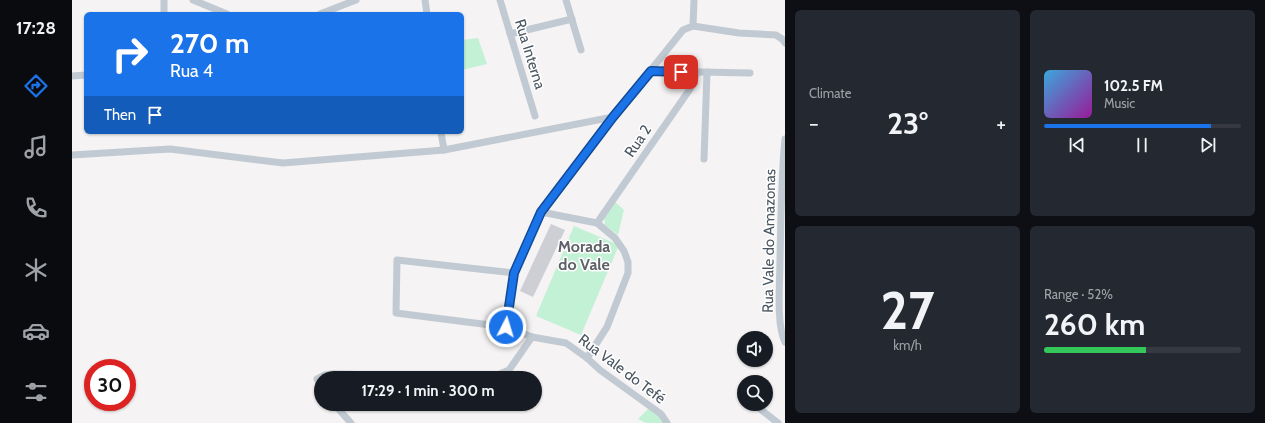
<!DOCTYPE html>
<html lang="en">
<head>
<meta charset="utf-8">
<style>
	body { margin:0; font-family:Cabin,sans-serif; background:#242831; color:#f1f3f6; height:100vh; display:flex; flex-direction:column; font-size:15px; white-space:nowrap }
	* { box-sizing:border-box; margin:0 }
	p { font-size:13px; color:#9ea1a6 }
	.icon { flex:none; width:22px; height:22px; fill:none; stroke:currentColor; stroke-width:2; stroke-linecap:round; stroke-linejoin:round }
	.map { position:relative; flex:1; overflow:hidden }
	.drawer { display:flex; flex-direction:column; gap:10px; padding:10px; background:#0d0f14; width:480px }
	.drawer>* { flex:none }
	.banner { position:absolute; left:12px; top:12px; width:380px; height:122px; border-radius:6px; box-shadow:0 1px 3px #0004; background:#1a73e8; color:#fff; overflow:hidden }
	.buttons { position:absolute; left:665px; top:331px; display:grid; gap:8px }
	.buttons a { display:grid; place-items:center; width:36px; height:36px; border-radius:50%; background:#171b24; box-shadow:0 1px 3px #0004; font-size:20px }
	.speed { position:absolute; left:12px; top:359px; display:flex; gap:8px; font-size:20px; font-weight:700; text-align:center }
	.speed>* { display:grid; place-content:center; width:52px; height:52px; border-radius:50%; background:#171b24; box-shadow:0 1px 3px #0004; line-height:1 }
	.speed .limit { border:6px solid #d22; background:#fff; color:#111 }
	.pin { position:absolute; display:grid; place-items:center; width:34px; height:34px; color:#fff; margin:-17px; border-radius:8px; box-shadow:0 2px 6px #0006 }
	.me { position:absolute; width:44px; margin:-22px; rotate:5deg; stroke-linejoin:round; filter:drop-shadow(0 0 3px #0008) }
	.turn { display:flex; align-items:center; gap:14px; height:84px; padding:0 20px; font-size:18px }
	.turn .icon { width:52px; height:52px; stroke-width:2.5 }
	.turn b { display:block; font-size:28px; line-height:34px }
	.then { display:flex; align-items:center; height:38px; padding:0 20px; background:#0003; gap:8px; font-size:15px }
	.big { font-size:30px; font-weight:700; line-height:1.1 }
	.drawer .tile { flex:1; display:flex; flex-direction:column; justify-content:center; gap:6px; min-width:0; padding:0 14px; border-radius:6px; background:#242831 }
	.drawer .dial { align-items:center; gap:0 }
	.dial b { font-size:52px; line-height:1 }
	.song { display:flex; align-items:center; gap:12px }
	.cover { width:48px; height:48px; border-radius:6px; background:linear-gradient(135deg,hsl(200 70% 55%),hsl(300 70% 35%)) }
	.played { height:4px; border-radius:2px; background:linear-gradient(90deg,#1a73e8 85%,#363941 85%) }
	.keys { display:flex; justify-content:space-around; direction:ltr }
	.heat { display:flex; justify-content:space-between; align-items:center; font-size:22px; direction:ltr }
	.charge { height:6px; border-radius:3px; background:linear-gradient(90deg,#34c759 52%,#363941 0) }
	.drawer .tiles { flex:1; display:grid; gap:10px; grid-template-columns:repeat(2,1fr) }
	.trip { position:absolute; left:242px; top:371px; width:228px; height:40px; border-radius:20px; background:#171b24; box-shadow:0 1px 3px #0004; font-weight:700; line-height:40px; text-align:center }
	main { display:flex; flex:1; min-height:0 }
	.dock { display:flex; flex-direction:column; width:72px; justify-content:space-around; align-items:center; background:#090b0e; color:#9ea1a6 }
	.dock .icon { width:28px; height:28px }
	.dock .selected { color:#1a73e8 }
	.dock b { font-size:18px; color:#f1f3f6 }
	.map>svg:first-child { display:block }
	.green { fill:#c3f1d5 }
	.building { fill:#cdcfd5 }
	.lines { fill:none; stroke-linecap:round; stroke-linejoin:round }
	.minor { stroke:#c1cad2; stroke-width:7 }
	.route-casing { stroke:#114b97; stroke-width:10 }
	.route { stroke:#1a73e8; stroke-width:7 }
	.labels { text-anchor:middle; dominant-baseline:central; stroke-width:3; stroke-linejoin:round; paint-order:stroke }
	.street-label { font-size:15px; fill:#4a5661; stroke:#fff }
	.neighbourhood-label { font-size:16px; font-weight:bold; fill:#5f6368; stroke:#fff }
</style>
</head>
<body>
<main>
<nav class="dock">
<b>17:28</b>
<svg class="icon selected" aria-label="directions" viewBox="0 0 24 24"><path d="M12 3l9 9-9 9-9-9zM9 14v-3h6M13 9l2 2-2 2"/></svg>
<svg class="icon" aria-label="music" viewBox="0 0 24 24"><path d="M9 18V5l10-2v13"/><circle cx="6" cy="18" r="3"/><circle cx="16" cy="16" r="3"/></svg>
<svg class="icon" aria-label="phone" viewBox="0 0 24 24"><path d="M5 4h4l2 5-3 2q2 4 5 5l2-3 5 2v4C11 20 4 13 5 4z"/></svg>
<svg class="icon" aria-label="climate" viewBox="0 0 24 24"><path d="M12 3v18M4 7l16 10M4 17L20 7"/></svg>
<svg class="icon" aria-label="car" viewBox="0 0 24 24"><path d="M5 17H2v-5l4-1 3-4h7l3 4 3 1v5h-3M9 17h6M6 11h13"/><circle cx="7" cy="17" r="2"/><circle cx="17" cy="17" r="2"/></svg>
<svg class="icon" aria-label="filters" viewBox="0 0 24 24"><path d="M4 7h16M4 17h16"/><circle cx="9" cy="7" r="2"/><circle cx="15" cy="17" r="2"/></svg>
</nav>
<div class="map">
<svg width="713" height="423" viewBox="0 0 713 423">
	<rect width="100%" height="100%" fill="#f5f3f3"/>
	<g class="green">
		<polygon points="406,38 415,64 390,70 390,40"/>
		<polygon points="542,201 552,210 546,235 533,225 532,217"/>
		<polygon points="502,226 547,245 509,335 464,316"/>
		<polygon points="578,407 594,423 574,423 566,419"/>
	</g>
	<polygon class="building" points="479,224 493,230 461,297 448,291"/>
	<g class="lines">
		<g class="minor">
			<polyline points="121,0 155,14"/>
			<polyline points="353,0 355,14"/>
			<polyline points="428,0 463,116"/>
			<polyline points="494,0 509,50"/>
			<polyline points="92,14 92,0"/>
			<polyline points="248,14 284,0"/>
			<polyline points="621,26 622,0"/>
			<polyline points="438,34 500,19"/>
			<polyline points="579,71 678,73"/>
			<polyline points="0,76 14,75"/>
			<polyline points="369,132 372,150"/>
			<path d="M713 139C709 179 709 220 708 261 708 281 704 325 713 342"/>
			<polyline points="0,155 98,149 211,163 372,150 541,117"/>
			<polyline points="632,159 635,72"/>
			<polyline points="469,212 525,223 543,238 552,251 556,262 556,273 535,327 515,358"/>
			<polyline points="525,223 618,89 625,72"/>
			<polyline points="442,273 325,260 324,313 434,327 460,337 494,343 515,358 528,370 589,414 595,423"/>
			<polyline points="434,327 442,273 469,212 541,117 611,30 621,26 667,33 704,35 710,39 713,43"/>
			<polyline points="249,385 245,379 253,375 261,374 421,377 437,370 460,337"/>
			<polyline points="262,404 279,423"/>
			<polyline points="390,404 432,406"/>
			<polyline points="687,408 706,423"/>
		</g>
	</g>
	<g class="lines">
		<defs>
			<polyline id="route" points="434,327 442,273 469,212 541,117 579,71 609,72"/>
		</defs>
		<use href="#route" class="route-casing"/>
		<use href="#route" class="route"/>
	</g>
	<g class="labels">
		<g class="street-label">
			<text transform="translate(458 54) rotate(73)">Rua Interna</text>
			<text transform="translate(566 141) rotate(-56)">Rua 2</text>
			<text transform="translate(697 241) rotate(-89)">Rua Vale do Amazonas</text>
			<text transform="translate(550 369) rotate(37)">Rua Vale do Tefé</text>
		</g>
		<g class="neighbourhood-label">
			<text x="512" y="246">Morada<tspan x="512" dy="18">do Vale</tspan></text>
		</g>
	</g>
</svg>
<div class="buttons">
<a><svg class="icon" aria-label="sound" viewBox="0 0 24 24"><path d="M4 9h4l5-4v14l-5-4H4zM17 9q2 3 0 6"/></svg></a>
<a><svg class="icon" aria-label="search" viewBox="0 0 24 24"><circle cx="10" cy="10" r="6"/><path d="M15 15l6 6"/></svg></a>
</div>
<div class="speed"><div class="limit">30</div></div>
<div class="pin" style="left:609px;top:72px;background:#d93025"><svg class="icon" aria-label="arrive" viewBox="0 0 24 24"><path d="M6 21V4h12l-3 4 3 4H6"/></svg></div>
<svg class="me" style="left:434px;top:327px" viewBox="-20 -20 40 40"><circle r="17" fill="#1a73e8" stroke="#fff" stroke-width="3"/><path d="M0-11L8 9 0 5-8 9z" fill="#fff"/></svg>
<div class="trip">17:29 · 1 min · 300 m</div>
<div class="banner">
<div class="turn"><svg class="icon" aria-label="right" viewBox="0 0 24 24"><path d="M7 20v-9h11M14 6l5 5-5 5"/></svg><div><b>270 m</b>Rua 4</div></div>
<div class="then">Then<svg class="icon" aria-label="arrive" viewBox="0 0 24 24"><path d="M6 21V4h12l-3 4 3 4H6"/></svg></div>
</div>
</div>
<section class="drawer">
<div class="tiles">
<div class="tile"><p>Climate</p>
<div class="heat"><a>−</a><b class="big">23°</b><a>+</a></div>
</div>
<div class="tile">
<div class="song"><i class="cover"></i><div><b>102.5 FM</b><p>Music</p></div></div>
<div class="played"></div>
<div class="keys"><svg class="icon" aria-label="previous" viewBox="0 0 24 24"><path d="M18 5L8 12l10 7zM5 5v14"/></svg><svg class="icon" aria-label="pause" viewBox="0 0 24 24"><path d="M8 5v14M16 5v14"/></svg><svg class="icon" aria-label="next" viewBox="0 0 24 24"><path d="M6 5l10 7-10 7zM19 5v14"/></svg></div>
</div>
<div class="tile dial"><b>27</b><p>km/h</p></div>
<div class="tile"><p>Range · 52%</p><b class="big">260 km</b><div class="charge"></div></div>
</div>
</section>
</main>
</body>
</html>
